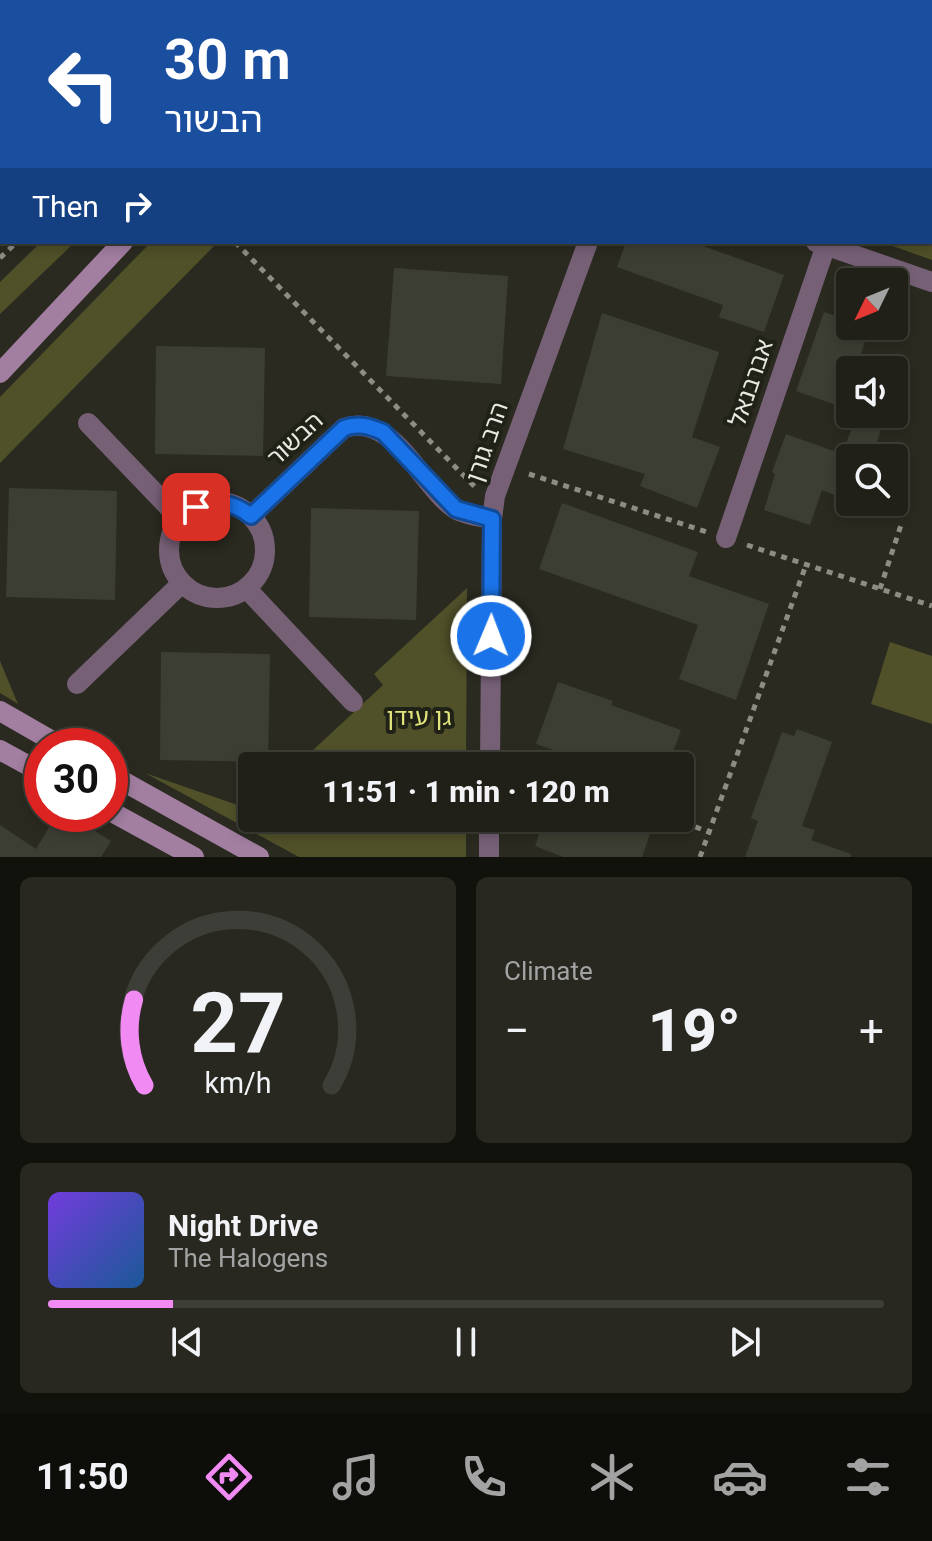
<!DOCTYPE html>
<html lang="en">
<head>
<meta charset="utf-8">
<style>
	body { margin:0; font-family:Roboto,"Noto Sans Hebrew",sans-serif; background:#282821; color:#f1f3f6; height:100vh; display:flex; flex-direction:column; font-size:30px; white-space:nowrap }
	* { box-sizing:border-box; margin:0 }
	p { font-size:26px; color:#a2a3a2 }
	.icon { flex:none; width:44px; height:44px; fill:none; stroke:currentColor; stroke-width:2; stroke-linecap:round; stroke-linejoin:round }
	.map { position:relative; height:857px; overflow:hidden }
	.side { display:flex; flex-direction:column; gap:20px; padding:20px; background:#12120d; flex:1 }
	.side>* { flex:none }
	.guide { position:absolute; left:0px; top:0px; width:932px; height:244px; box-shadow:0 4px 12px #0003,0 0 0 2px #3d3e37; background:#1a4fa0; color:#fff; overflow:hidden }
	.needle { width:52px; rotate:227deg }
	.buttons { position:absolute; left:836px; top:268px; display:grid; gap:16px }
	.buttons a { display:grid; place-items:center; width:72px; height:72px; border-radius:8px; background:#202018; box-shadow:0 4px 12px #0003,0 0 0 2px #3d3e37; font-size:40px }
	.speed { position:absolute; left:24px; top:728px; display:flex; gap:16px; font-size:40px; font-weight:700; text-align:center }
	.speed>* { display:grid; place-content:center; width:104px; height:104px; border-radius:50%; background:#202018; box-shadow:0 4px 12px #0003,0 0 0 2px #3d3e37; line-height:1 }
	.speed .limit { border:12px solid #d22; background:#fff; color:#111 }
	.pin { position:absolute; display:grid; place-items:center; width:68px; height:68px; color:#fff; margin:-34px; border-radius:16px; box-shadow:0 4px 12px #0006 }
	.me { position:absolute; width:88px; margin:-44px; rotate:1deg; stroke-linejoin:round; filter:drop-shadow(0 0 6px #0008) }
	.turn { display:flex; align-items:center; gap:28px; height:168px; padding:0 32px; font-size:36px }
	.turn .icon { width:104px; height:104px; stroke-width:2.5 }
	.turn b { display:block; font-size:56px; line-height:68px }
	.then { display:flex; align-items:center; height:76px; padding:0 32px; background:#0003; gap:16px; font-size:30px }
	.big { font-size:60px; font-weight:800; line-height:1.1 }
	.side .widget { flex:1; display:flex; flex-direction:column; justify-content:center; gap:12px; min-width:0; padding:0 28px; border-radius:12px; background:#282821 }
	.side .dial { align-items:center; gap:0 }
	.dial svg { height:208px; overflow:visible; fill:none; stroke:#3d3e37; stroke-width:7; stroke-linecap:round; text-anchor:middle }
	.dial text { fill:#f1f3f6; stroke:none }
	.song { display:flex; align-items:center; gap:24px }
	.cover { width:96px; height:96px; border-radius:12px; background:linear-gradient(135deg,hsl(260 70% 55%),hsl(210 70% 35%)) }
	.played { height:8px; border-radius:4px; background:linear-gradient(90deg,#f28af3 15%,#3d3e37 15%) }
	.keys { display:flex; justify-content:space-around; direction:ltr }
	.heat { display:flex; justify-content:space-between; align-items:center; font-size:44px; direction:ltr }
	.side .tiles { flex:1; display:grid; gap:20px; grid-template-columns:1fr 1fr }
	.widget:last-child { grid-column:span 2 }
	.trip { position:absolute; left:238px; top:752px; width:456px; height:80px; border-radius:8px; background:#202018; box-shadow:0 4px 12px #0003,0 0 0 2px #3d3e37; font-weight:800; line-height:80px; text-align:center }
	.tabs { display:flex; height:128px; justify-content:space-around; align-items:center; background:#0d0d0a; color:#a2a3a2 }
	.tabs .icon { width:56px; height:56px }
	.tabs .active { color:#f28af3 }
	.tabs b { font-size:36px; color:#f1f3f6 }
	.map>svg:first-child { display:block }
	.green { fill:#505129 }
	.building { fill:#3d3e33 }
	.lines { fill:none; stroke-linecap:round; stroke-linejoin:round }
	.path { stroke:#8d8d85; stroke-width:5; stroke-dasharray:6 6; stroke-linecap:butt }
	.street { stroke:#766076; stroke-width:20 }
	.secondary { stroke:#a27ea1; stroke-width:20 }
	.route-casing { stroke:#114b97; stroke-width:20 }
	.route { stroke:#1a73e8; stroke-width:14 }
	.labels { text-anchor:middle; dominant-baseline:central; stroke-width:8; stroke-linejoin:round; paint-order:stroke }
	.street-label { font-size:24px; fill:#e9e9e3; stroke:#202117 }
	.park-label { font-size:24px; fill:#e1e37b; stroke:#202117 }
</style>
</head>
<body>
<div class="map">
<svg width="932" height="857" viewBox="0 0 932 857">
	<rect width="100%" height="100%" fill="#2a2a20"/>
	<g class="green">
		<polygon points="932,89 932,260 884,243 930,242"/>
		<polygon points="41,242 75,242 0,314 0,282"/>
		<polygon points="151,242 218,242 0,463 0,397"/>
		<polygon points="467,588 466,766 296,766 383,685 374,674"/>
		<polygon points="890,642 932,656 932,724 871,704"/>
		<polygon points="0,661 18,704 0,693"/>
		<polygon points="145,773 249,809 252,807 252,818 466,818 466,857 299,857"/>
	</g>
	<g class="building">
		<polygon points="626,242 692,242 784,275 764,332 719,317 723,305 617,267"/>
		<polygon points="394,268 508,276 501,384 386,376"/>
		<polygon points="824,312 850,321 850,326 869,329 861,354 898,367 898,370 850,370 850,384 842,407 796,391"/>
		<polygon points="602,313 719,352 692,437 720,447 697,508 640,486 645,474 563,449"/>
		<polygon points="156,346 265,348 263,456 155,454"/>
		<polygon points="857,414 886,414 873,454 846,444"/>
		<polygon points="786,434 853,458 850,458 850,467 840,497 822,490 810,525 764,510 775,474 772,472"/>
		<polygon points="9,488 117,491 115,600 6,597"/>
		<polygon points="562,503 698,552 689,576 769,604 736,700 679,679 698,625 539,569"/>
		<polygon points="311,508 419,511 416,620 309,617"/>
		<polygon points="161,652 270,654 268,762 160,760"/>
		<polygon points="558,682 613,701 611,705 681,730 668,766 598,766 536,744"/>
		<polygon points="797,729 832,742 802,826 815,830 811,840 851,854 851,857 745,857 758,821 751,818 782,732 794,736"/>
		<polygon points="57,814 67,814 111,841 101,857 0,857 0,825 36,849"/>
		<polygon points="545,818 607,818 650,834 642,857 563,857 535,846"/>
	</g>
	<g class="lines">
		<g class="path">
			<polyline points="265,2 267,0"/>
			<polyline points="0,218 2,220"/>
			<polyline points="235,242 475,487"/>
			<polyline points="0,258 17,242"/>
			<polyline points="529,474 707,532"/>
			<polyline points="747,545 932,606"/>
			<polyline points="880,589 901,525"/>
			<polyline points="514,758 536,766"/>
			<polyline points="673,818 711,833"/>
			<polyline points="700,857 806,565"/>
		</g>
		<g class="street">
			<polyline points="674,2 675,0"/>
			<polyline points="816,242 932,282"/>
			<polyline points="88,423 180,519"/>
			<circle cx="217" cy="550" r="48"/>
			<path d="M251 516 344 428C393 411 421 486 455 509 465 515 481 517 492 519"/>
			<polyline points="726,538 826,245"/>
			<polyline points="247,589 353,702"/>
			<polyline points="77,684 182,583"/>
			<polyline points="490,766 492,519 495,496 588,242"/>
			<polyline points="489,857 489,818"/>
		</g>
		<g class="secondary">
			<polyline points="367,2 369,0"/>
			<polyline points="0,373 123,242"/>
			<polyline points="0,711 61,746"/>
			<polyline points="0,750 42,773"/>
			<polyline points="110,774 259,857"/>
			<polyline points="110,811 194,857"/>
		</g>
	</g>
	<g class="lines">
		<defs>
			<path id="route" d="M196 507C218 500 233 502 251 516L344 428C358 423 369 426 383 432L456 509 492 519 491 636"/>
		</defs>
		<use href="#route" class="route-casing"/>
		<use href="#route" class="route"/>
	</g>
	<g class="labels">
		<g class="street-label">
			<text transform="translate(751 383) rotate(-71)">אברבנאל</text>
			<text transform="translate(295 439) rotate(-43)">הבשור</text>
			<text transform="translate(487 442) rotate(-71)">הרב גורן</text>
		</g>
		<g class="park-label">
			<text x="419" y="717">גן עידן</text>
		</g>
	</g>
</svg>
<div class="buttons">
<a><svg class="needle" viewBox="-14 -14 28 28"><path d="M0-13l5 13h-10z" fill="#e53935"/><path d="M0 13l5-13h-10z" fill="#a2a3a2"/></svg></a>
<a><svg class="icon" aria-label="sound" viewBox="0 0 24 24"><path d="M4 9h4l5-4v14l-5-4H4zM17 9q2 3 0 6"/></svg></a>
<a><svg class="icon" aria-label="search" viewBox="0 0 24 24"><circle cx="10" cy="10" r="6"/><path d="M15 15l6 6"/></svg></a>
</div>
<div class="speed"><div class="limit">30</div></div>
<div class="pin" style="left:196px;top:507px;background:#d93025"><svg class="icon" aria-label="arrive" viewBox="0 0 24 24"><path d="M6 21V4h12l-3 4 3 4H6"/></svg></div>
<svg class="me" style="left:491px;top:636px" viewBox="-20 -20 40 40"><circle r="17" fill="#1a73e8" stroke="#fff" stroke-width="3"/><path d="M0-11L8 9 0 5-8 9z" fill="#fff"/></svg>
<div class="trip">11:51 · 1 min · 120 m</div>
<div class="guide">
<div class="turn"><svg class="icon" aria-label="left" viewBox="0 0 24 24"><path d="M17 20v-9H6M10 6l-5 5 5 5"/></svg><div><b>30 m</b>הבשור</div></div>
<div class="then">Then<svg class="icon" aria-label="right" viewBox="0 0 24 24"><path d="M7 20v-9h11M14 6l5 5-5 5"/></svg></div>
</div>
</div>
<section class="side">
<div class="tiles">
<div class="widget dial"><svg viewBox="0 0 100 80">
<path d="M14 69A42 42 0 1 1 86 69"/>
<path d="M14 69A42 42 0 0 1 10 36" stroke="#f28af3"/>
<text x="50" y="56" font-size="32" font-weight="700">27</text>
<text x="50" y="72" font-size="11">km/h</text>
</svg></div>
<div class="widget"><p>Climate</p>
<div class="heat"><a>−</a><b class="big">19°</b><a>+</a></div>
</div>
<div class="widget">
<div class="song"><i class="cover"></i><div><b>Night Drive</b><p>The Halogens</p></div></div>
<div class="played"></div>
<div class="keys"><svg class="icon" aria-label="previous" viewBox="0 0 24 24"><path d="M18 5L8 12l10 7zM5 5v14"/></svg><svg class="icon" aria-label="pause" viewBox="0 0 24 24"><path d="M8 5v14M16 5v14"/></svg><svg class="icon" aria-label="next" viewBox="0 0 24 24"><path d="M6 5l10 7-10 7zM19 5v14"/></svg></div>
</div>
</div>
</section>
<nav class="tabs">
<b>11:50</b>
<svg class="icon active" aria-label="directions" viewBox="0 0 24 24"><path d="M12 3l9 9-9 9-9-9zM9 14v-3h6M13 9l2 2-2 2"/></svg>
<svg class="icon" aria-label="music" viewBox="0 0 24 24"><path d="M9 18V5l10-2v13"/><circle cx="6" cy="18" r="3"/><circle cx="16" cy="16" r="3"/></svg>
<svg class="icon" aria-label="phone" viewBox="0 0 24 24"><path d="M5 4h4l2 5-3 2q2 4 5 5l2-3 5 2v4C11 20 4 13 5 4z"/></svg>
<svg class="icon" aria-label="climate" viewBox="0 0 24 24"><path d="M12 3v18M4 7l16 10M4 17L20 7"/></svg>
<svg class="icon" aria-label="car" viewBox="0 0 24 24"><path d="M5 17H2v-5l4-1 3-4h7l3 4 3 1v5h-3M9 17h6M6 11h13"/><circle cx="7" cy="17" r="2"/><circle cx="17" cy="17" r="2"/></svg>
<svg class="icon" aria-label="filters" viewBox="0 0 24 24"><path d="M4 7h16M4 17h16"/><circle cx="9" cy="7" r="2"/><circle cx="15" cy="17" r="2"/></svg>
</nav>
</body>
</html>
